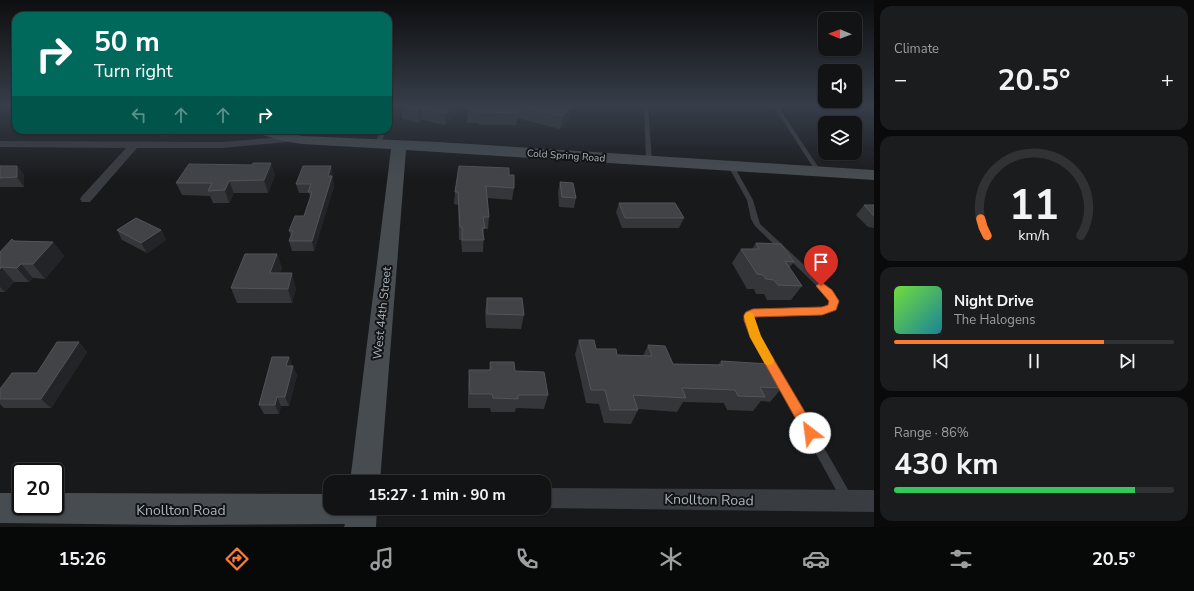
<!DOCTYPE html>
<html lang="en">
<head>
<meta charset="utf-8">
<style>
	body { margin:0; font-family:"Nunito Sans",sans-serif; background:#1b1c1d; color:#f1f3f6; height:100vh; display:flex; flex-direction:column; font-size:15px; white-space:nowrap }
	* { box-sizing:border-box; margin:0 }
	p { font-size:13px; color:#9c9ea0 }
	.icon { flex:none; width:22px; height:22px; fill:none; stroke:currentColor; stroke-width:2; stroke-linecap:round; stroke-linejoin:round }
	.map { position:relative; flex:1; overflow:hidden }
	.sheet { display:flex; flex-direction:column; gap:6px; padding:6px; background:#0a0a0b; width:320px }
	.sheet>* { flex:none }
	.banner { position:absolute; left:12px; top:12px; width:380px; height:122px; border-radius:12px; box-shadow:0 1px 3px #0004,0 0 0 1px #313234; background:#00695c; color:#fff; overflow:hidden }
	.needle { width:26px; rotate:271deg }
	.controls { position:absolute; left:818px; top:12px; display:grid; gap:8px }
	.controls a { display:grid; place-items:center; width:44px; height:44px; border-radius:8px; background:#121314; box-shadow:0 1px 3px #0004,0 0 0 1px #313234; font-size:20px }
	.speed { position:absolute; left:12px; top:463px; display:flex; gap:8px; font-size:20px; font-weight:700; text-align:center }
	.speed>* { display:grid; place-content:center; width:52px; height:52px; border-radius:50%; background:#121314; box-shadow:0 1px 3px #0004,0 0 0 1px #313234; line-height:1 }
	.speed .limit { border:2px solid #111; border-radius:6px; background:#fff; color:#111 }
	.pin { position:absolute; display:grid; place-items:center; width:34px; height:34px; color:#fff; margin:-41px -17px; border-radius:50% 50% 50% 0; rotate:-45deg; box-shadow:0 0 4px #0007 }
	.pin .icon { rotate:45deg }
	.me { position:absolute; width:44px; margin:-22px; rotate:330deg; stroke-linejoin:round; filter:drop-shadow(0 0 3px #0008) }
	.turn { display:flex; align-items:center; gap:14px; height:84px; padding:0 16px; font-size:18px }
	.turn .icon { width:52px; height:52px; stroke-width:2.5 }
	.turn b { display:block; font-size:28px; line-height:34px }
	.lanes { display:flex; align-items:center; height:38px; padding:0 16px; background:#0003; justify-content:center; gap:20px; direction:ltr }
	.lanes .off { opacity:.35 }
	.big { font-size:30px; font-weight:700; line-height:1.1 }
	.sheet .card { flex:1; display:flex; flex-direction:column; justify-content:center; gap:6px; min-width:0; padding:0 14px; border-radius:12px; background:#1b1c1d }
	.sheet .dial { align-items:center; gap:0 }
	.dial svg { height:104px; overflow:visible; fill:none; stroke:#313234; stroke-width:7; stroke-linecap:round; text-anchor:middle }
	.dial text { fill:#f1f3f6; stroke:none }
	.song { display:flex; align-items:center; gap:12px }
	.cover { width:48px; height:48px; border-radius:6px; background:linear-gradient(135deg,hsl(100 70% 55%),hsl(190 70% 35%)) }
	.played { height:4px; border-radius:2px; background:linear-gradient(90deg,#fa7b31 75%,#313234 75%) }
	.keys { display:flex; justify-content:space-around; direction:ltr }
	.heat { display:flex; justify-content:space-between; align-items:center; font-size:22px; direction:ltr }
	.charge { height:6px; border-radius:3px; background:linear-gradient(90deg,#34c759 86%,#313234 0) }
	.trip { position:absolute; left:323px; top:475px; width:228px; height:40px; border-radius:12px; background:#121314; box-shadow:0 1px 3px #0004,0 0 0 1px #313234; font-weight:700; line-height:40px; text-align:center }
	.tabs { display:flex; height:64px; justify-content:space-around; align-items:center; background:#070808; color:#9c9ea0 }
	.tabs .icon { width:28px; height:28px }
	.tabs .current { color:#fa7b31 }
	.tabs b { font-size:18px; color:#f1f3f6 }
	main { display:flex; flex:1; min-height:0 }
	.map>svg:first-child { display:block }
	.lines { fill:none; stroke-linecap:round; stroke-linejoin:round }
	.lane { fill:#393c40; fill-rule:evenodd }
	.street { fill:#393c40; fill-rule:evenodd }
	.secondary { fill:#474c50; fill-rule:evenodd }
	.wall { fill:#343639 }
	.shaded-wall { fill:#232427 }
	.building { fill:#414347; stroke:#515559 }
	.route { fill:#fa7b31; stroke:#a25020 }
	.slow { fill:#f59e0b }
	.labels { text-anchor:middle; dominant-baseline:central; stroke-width:4; stroke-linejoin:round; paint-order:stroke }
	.far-street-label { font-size:10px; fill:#aab4bb; stroke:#131416 }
	.street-label { font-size:12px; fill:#aab4bb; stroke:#131416 }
	.near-street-label { font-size:14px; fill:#aab4bb; stroke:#131416 }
</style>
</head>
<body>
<main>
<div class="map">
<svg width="874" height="527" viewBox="0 0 874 527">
	<rect width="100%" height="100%" fill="#18191b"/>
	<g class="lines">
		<g class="lane">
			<polygon points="644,105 648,105 652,161 649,163 646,161"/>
			<polygon points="773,105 777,105 821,171 820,172 816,172"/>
			<polygon points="379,130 385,130 382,144 379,146 376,144"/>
			<polygon points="731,164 734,166 753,200 760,224 831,290 838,301 835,309 822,314 755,315 753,316 753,320 760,336 850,493 851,497 850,501 846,502 842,501 753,339 745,320 746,313 753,309 821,308 829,305 830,301 825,294 755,226 751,219 747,200 728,166"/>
		</g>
		<g class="street">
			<polygon points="294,136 299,139 298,141 222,148 137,148 90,202 82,202 80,199 82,196 126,148 0,147 0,141 222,142"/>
			<polygon points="544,488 874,490 874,512 544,508"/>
		</g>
		<g class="secondary">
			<polygon points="253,130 276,130 302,136 439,142 874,170 874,180 406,150 380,482 350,482 391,149 302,144 284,141 255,133"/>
			<polygon points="0,493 21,493 21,506 55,506 55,493 330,494 330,508 377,509 376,527 344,527 345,524 176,525 0,523"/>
		</g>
	</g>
	<g class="wall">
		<polygon points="468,105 572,105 570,118 560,129 517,118 516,125 479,125 479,123 467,123"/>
		<polygon points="401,106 460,110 445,125 422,120 419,123 402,119"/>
		<polygon points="0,166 17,166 24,175 24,187 0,187"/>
		<polygon points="331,166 334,186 314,251 292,251 289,241 291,236 289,231 304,216 310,198 309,193 299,193 296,184"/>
		<polygon points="275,175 268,193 234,193 229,203 213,203 210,196 182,195 176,183"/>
		<polygon points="509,175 514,188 512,200 487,198 489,217 488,229 484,229 483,252 462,252 461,240 459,240 458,205 454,204 455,192"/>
		<polygon points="560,182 576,198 574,208 559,207 558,192"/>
		<polygon points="619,203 684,218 679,228 622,228 616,212"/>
		<polygon points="874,204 874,228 868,227 856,215 864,205 873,205"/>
		<polygon points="117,230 161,230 166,240 147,253 122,240"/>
		<polygon points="14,241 53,242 64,256 45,279 33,278 29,282 14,282 5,292 0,292 0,252"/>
		<polygon points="756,243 794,262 789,268 802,286 791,300 767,300 764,294 756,294 754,289 747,289 732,263 741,249 752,249"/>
		<polygon points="277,254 282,268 280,273 296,288 292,303 237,303 231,288"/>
		<polygon points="487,298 524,315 521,329 486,328 485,312"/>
		<polygon points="579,340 596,349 617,355 643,356 648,345 673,364 718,365 721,361 782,388 770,402 761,401 753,411 727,410 724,403 683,402 677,412 638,409 638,410 631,424 604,423 599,404 586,403 575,354"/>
		<polygon points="79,342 87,352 51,408 4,408 0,404 0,389 37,373"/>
		<polygon points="289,357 292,366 297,375 289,406 281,406 279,414 264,414 259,405"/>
		<polygon points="490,362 515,371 548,395 544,409 516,408 515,412 491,412 490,408 468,408 468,384 469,370 489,370"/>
	</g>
	<g class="shaded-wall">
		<polygon points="453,105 460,105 460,110 445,125 446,113"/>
		<polygon points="566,105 572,105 572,106 572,105 570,118 560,129 563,116"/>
		<polygon points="421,107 422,120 419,123 418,110"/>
		<polygon points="159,130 187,130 187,132 162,137"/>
		<polygon points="271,163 275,175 268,193 264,180"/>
		<polygon points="17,166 24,175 24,187 17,177"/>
		<polygon points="331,166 334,186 314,251 312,241 328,176"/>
		<polygon points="229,181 234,193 229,203 225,190"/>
		<polygon points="161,230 166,240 147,253 141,243"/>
		<polygon points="53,242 64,256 45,279 33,264"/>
		<polygon points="277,254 282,268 275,288 270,273"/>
		<polygon points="21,264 33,278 29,282 17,268"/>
		<polygon points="1,267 14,282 5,292 0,287 0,269"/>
		<polygon points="292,273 296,288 292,303 288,289"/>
		<polygon points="79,342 87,352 51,408 41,399"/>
		<polygon points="289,357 292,367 286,366"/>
		<polygon points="293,366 297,375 289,406 285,397"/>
		<polygon points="277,397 281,406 279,414 275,405"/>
	</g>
	<g class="building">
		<polygon points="403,105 453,105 446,113 421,107 418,110 401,106"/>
		<polygon points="468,105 517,105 518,113 480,112 480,110 468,110"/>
		<polygon points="517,105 572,105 563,116"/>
		<polygon points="253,163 271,163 264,180 229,181 225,190 208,191 212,183 176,183 189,164 252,165"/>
		<polygon points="0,166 17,166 17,177 0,178"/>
		<polygon points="303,166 331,166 328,176 332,176 312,241 289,241 293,231 289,231 295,216 304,216 312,192 308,192 311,184 296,184"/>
		<polygon points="459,166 509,168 509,175 514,175 514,188 486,186 489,217 483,217 485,228 482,228 484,240 462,240 462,227 460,227 458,192 455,192"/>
		<polygon points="560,182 573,183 576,198 562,197"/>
		<polygon points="619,203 675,203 684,218 625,218"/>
		<polygon points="864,205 874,205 874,216"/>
		<polygon points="136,218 161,230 141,243 117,230"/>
		<polygon points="12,239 14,241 53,242 33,264 21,264 17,268 1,267 0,269 0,252"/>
		<polygon points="756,243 781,244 794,262 785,261 802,286 778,285 774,280 766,279 763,275 757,274 741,249 759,249"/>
		<polygon points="245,254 277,254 270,273 292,273 288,289 231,288"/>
		<polygon points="487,298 522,298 524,315 487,314"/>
		<polygon points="579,340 594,340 596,349 616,349 617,355 652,356 648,345 665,346 673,364 723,365 721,361 769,364 782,388 760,387 765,397 738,396 735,390 682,388 686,398 633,395 638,410 610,410 605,390 591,390"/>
		<polygon points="57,342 79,342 41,399 0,399 0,389 12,373 37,373"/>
		<polygon points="272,357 289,357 286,366 293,366 285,397 277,397 275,405 259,405"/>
		<polygon points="490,362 514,362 515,371 544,372 548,395 518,395 518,399 493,398 492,394 470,394 469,370 491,370"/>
	</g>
	<linearGradient id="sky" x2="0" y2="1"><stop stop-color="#0d0e0f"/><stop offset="0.59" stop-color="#373e4a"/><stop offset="1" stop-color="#373e4a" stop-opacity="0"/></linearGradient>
	<rect width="874" height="179" fill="url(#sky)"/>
	<polygon class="route" points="821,282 832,290 839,301 836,310 822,315 754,317 760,336 815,429 817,433 815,437 810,439 806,437 750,337 744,320 744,315 746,312 753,309 822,307 828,305 829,301 816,286"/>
	<polygon class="slow" points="749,312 753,313 754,316 761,336 774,360 773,364 769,365 765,364 750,337 744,316 746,313"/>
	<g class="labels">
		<g class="far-street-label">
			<text transform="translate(566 156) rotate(4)">Cold Spring Road</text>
		</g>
		<g class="street-label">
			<text transform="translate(382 313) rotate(-84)">West 44th Street</text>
		</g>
		<g class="near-street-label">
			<text transform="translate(709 500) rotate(1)">Knollton Road</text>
			<text x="181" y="510">Knollton Road</text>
		</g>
	</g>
</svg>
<div class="controls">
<a><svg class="needle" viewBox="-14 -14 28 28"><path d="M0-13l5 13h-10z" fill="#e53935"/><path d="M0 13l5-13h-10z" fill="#9c9ea0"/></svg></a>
<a><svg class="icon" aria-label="sound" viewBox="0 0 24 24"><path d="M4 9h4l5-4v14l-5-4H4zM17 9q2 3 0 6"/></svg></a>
<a><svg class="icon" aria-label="layers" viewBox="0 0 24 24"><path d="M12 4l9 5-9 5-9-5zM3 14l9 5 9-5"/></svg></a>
</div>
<div class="speed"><div class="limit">20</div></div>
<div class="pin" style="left:821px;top:286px;background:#d93025"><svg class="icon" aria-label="arrive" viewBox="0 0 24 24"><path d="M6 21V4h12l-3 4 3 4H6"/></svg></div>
<svg class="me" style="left:810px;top:433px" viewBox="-20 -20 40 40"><circle r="19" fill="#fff"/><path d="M0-13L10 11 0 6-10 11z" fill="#fa7b31"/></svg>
<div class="trip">15:27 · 1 min · 90 m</div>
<div class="banner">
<div class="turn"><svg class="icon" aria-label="right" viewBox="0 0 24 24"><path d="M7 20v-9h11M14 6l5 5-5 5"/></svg><div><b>50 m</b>Turn right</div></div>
<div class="lanes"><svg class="icon off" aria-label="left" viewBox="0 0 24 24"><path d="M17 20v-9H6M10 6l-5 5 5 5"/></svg><svg class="icon off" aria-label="ahead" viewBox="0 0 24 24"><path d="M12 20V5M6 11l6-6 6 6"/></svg><svg class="icon off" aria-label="ahead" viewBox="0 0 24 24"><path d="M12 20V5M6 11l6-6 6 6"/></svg><svg class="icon" aria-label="right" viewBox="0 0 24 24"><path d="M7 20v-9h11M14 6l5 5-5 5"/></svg></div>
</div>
</div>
<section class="sheet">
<div class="card"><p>Climate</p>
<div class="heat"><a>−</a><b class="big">20.5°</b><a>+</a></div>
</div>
<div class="card dial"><svg viewBox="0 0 100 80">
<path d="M14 69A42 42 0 1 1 86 69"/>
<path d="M14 69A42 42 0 0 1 9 56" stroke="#fa7b31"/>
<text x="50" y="56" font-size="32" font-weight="700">11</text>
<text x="50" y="72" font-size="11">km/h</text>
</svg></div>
<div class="card">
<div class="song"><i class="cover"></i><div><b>Night Drive</b><p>The Halogens</p></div></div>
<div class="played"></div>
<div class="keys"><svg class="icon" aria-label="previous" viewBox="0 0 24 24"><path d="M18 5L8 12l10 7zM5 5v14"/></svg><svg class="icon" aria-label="pause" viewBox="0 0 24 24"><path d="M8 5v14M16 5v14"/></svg><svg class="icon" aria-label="next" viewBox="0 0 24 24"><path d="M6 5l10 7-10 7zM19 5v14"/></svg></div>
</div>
<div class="card"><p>Range · 86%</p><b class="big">430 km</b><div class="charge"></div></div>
</section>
</main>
<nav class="tabs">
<b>15:26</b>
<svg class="icon current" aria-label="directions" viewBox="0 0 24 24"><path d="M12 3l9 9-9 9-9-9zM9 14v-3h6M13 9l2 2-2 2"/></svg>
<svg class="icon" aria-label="music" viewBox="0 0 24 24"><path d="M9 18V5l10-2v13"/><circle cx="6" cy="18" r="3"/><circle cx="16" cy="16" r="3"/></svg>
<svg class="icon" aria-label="phone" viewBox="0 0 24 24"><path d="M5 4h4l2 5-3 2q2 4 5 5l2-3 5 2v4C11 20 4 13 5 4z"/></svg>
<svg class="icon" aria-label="climate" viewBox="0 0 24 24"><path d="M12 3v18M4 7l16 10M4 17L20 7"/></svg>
<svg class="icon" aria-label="car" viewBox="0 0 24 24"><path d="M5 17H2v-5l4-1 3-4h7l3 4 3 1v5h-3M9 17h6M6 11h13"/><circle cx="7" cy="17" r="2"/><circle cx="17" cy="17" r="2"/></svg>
<svg class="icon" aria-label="filters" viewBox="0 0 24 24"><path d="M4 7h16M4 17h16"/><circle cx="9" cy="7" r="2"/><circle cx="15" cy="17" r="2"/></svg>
<b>20.5°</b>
</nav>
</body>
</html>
